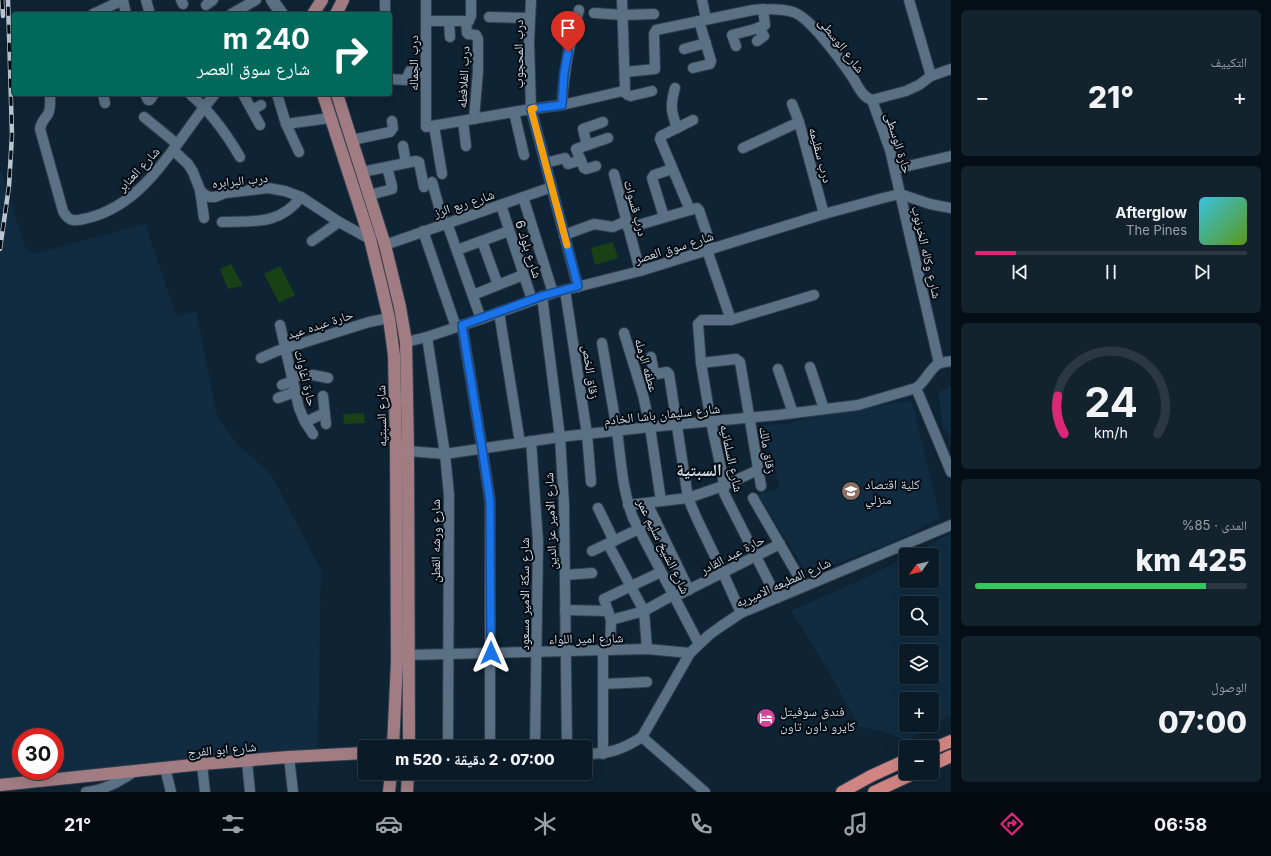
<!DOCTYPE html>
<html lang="ar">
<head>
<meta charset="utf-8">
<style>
	body { margin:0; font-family:Inter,"Noto Naskh Arabic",sans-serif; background:#13232e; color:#f1f3f6; direction:rtl; height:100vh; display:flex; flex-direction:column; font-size:15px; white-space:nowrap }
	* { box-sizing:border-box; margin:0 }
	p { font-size:13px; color:#99a1a7 }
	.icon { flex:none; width:22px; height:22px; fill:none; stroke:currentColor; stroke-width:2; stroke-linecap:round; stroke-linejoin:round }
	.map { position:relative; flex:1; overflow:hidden; direction:ltr }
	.panel { display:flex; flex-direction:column; gap:10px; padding:10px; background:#060e15; width:320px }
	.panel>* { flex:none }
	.banner { position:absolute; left:12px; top:12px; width:380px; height:84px; border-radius:4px; box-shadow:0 4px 16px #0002,0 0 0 1px #2a3843; direction:rtl; background:#00695c; color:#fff; overflow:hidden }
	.needle { width:26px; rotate:236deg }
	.tools { position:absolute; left:899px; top:548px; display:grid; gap:8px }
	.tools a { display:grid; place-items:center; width:40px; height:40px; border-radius:4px; background:#0a1a26; box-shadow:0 4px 16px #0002,0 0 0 1px #2a3843; font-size:20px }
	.speed { position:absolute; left:12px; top:728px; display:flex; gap:8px; font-size:20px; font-weight:700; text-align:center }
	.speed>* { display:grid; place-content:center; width:52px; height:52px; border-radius:50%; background:#0a1a26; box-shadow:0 4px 16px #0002,0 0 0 1px #2a3843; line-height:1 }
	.speed .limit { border:6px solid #d22; background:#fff; color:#111 }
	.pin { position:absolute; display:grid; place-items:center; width:34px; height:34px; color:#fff; margin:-41px -17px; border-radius:50% 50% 50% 0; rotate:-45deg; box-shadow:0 0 4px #0007 }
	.pin .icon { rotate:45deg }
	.me { position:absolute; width:44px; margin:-22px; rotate:0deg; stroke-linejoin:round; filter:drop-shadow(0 0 3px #0008) }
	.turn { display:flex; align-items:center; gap:14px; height:84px; padding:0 16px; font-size:18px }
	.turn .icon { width:52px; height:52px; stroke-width:2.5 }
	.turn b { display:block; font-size:28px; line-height:34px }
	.big { font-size:30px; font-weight:800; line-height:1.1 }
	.panel .tile { flex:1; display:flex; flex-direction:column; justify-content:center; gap:6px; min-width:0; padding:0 14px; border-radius:6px; background:#13232e }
	.panel .dial { align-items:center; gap:0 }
	.dial svg { height:104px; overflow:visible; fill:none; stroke:#2a3843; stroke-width:7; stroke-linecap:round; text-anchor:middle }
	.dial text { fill:#f1f3f6; stroke:none }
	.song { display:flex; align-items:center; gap:12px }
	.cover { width:48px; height:48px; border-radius:6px; background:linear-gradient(135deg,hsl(190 70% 55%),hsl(90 70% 35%)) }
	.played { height:4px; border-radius:2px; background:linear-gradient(90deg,#db2777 15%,#2a3843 15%) }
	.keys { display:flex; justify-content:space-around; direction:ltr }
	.heat { display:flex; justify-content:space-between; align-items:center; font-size:22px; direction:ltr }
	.charge { height:6px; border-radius:3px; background:linear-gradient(90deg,#34c759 85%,#2a3843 0) }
	.trip { position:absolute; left:358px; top:740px; width:234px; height:40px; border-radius:4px; background:#0a1a26; box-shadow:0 4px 16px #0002,0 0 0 1px #2a3843; font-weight:800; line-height:40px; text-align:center; direction:rtl }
	.tab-bar { display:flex; height:64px; justify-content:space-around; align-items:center; background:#040a0f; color:#99a1a7 }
	.tab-bar .icon { width:28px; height:28px }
	.tab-bar .current { color:#db2777 }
	.tab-bar b { font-size:18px; color:#f1f3f6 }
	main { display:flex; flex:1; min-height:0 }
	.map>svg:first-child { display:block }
	.built { fill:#112c41; fill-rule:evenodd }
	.green { fill:#1a4015 }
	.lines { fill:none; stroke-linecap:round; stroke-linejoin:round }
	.street-casing { stroke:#313d4b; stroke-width:12 }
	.secondary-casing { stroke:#313d4b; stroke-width:14 }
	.primary-casing { stroke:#313d4b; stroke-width:14 }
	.highway-casing { stroke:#313d4b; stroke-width:14 }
	.street { stroke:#5a7084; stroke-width:10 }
	.secondary { stroke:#5a7084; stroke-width:12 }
	.primary { stroke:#a17d83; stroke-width:12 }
	.highway { stroke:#d08583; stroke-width:12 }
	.rail-casing { stroke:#b9c6d1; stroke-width:4.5 }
	.rail { stroke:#040b12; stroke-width:3; stroke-dasharray:9; stroke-linecap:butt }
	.route-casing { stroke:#114b97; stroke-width:10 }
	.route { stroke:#1a73e8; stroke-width:7 }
	.slow { stroke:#f59e0b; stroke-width:7 }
	.labels { text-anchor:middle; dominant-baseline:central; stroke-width:4; stroke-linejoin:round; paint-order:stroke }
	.street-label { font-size:13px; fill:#cedae5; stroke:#040b12 }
	.poi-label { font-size:13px; fill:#cedae5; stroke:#040b12; text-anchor:start }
	.district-label { font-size:17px; font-weight:bold; fill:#cedae5; stroke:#040b12 }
</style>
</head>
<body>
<main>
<section class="panel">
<div class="tile"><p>التكييف</p>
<div class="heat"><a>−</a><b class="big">21°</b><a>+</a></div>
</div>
<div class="tile">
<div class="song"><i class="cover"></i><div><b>Afterglow</b><p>The Pines</p></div></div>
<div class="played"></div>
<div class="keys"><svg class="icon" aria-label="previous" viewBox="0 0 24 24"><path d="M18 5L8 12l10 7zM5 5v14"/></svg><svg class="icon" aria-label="pause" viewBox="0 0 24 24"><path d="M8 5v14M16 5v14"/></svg><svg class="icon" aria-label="next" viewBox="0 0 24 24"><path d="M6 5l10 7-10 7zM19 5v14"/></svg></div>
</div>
<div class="tile dial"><svg viewBox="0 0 100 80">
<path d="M14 69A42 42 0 1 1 86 69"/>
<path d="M14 69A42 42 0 0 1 9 40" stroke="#db2777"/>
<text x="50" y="56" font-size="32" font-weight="700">24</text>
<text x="50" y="72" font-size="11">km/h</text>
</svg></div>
<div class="tile"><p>المدى · 85%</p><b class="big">425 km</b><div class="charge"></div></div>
<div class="tile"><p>الوصول</p><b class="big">07:00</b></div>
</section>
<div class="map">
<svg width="951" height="792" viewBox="0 0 951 792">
	<rect width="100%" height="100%" fill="#0e2333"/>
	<g class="built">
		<path d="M0 169 25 247 33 254 145 224 176 316 196 311 217 416 238 445 271 474 321 570 318 742 315 751 0 787ZM21 737H55V771H21Z"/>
		<polygon points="951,386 951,439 942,425 939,392"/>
		<polygon points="912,401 940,518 898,540 808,575 758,495 780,487 763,425 788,424 825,412"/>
		<path d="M951 533V716L907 741 882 731 859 727 827 668 791 611 880 571 906 557V581H932V555H910ZM906 603H932V629H906ZM906 651H932V677H906ZM906 699H932V725H906Z"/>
	</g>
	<g class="green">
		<polygon points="613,242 618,258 595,265 591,248"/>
		<polygon points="231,264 243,286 228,289 220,269"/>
		<polygon points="280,266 295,295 279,303 264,274"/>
		<polygon points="364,413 365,423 344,424 343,414"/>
	</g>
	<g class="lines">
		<defs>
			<g id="street">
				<polyline points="123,0 126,14"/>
				<polyline points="146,0 150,14"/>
				<polyline points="181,0 183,4"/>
				<polyline points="426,0 426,127 531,109 562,105 623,91 625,89 622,0"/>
				<polyline points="531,0 529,42 531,109 578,287"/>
				<polyline points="702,0 706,19"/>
				<polyline points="909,0 931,76"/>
				<polyline points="206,5 213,0"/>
				<polyline points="594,13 623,15 654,14"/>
				<polyline points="93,14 123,0"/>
				<polyline points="231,14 256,0"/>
				<polyline points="385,14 385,0"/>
				<polyline points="489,17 530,18"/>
				<polyline points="426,21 469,21 471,16 471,0"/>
				<polyline points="449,21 450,37"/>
				<polyline points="466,21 467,33 468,34 476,35 478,39 478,71 474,119"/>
				<polyline points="757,41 764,36 759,28"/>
				<polyline points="736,46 732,35 755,29 765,25 763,9"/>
				<polyline points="684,49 706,43"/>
				<polyline points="693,68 710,64 711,61 699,21"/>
				<path d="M625 72 655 69 654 34 656 30 753 10C765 9 781 8 793 12 810 17 842 62 853 78 858 86 862 97 872 100L906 91 919 85 931 76 951 69"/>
				<polyline points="390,79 406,80 410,71 426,73"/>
				<path d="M675 88C670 106 671 111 677 128"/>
				<polyline points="623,91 628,95 631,96 652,91"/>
				<path d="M50 94C50 100 51 109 48 114 44 120 41 122 40 129L63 211C69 223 76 221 88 218 149 203 177 138 215 94"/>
				<polyline points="103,94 105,103"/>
				<polyline points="145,94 148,100 150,100 154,94"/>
				<path d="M190 94C211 112 226 133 240 157"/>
				<polyline points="243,94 260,125"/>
				<polyline points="277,94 286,124 299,152"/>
				<polyline points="872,100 890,150 939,363"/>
				<polyline points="792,104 799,122 824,214"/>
				<path d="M562 105C564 70 569 44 579 10"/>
				<polyline points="252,110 261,105"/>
				<polyline points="514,112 524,155"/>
				<polyline points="144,117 177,144"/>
				<polyline points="463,121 466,146"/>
				<polyline points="286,124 330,118"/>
				<polyline points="434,126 442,174"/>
				<polyline points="352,140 390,132 393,128 392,121"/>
				<polyline points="587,145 583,129 603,122"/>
				<polyline points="403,146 406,163"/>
				<polyline points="743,148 799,122"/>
				<polyline points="173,150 188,164 193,172 200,190 204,194 209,197 215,197 225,193 268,188 285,191 301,197 339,222 370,239"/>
				<polyline points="545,163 565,158 568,164 581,160"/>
				<polyline points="596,166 586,169 584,168 576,149 608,138"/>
				<polyline points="895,169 951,156"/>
				<polyline points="362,172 416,161 419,162 424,187"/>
				<polyline points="614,174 640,271"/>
				<polyline points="432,182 444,224"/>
				<polyline points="200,190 204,218"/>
				<polyline points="370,195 392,189 392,186 387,167"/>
				<polyline points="523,197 553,293"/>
				<polyline points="501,205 532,300"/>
				<polyline points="690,210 660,139 661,136 693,120"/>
				<polyline points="664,217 652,178 654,175 672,169"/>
				<path d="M222 222C254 221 280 225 301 197"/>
				<polyline points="447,223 481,319"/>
				<polyline points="628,228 697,208 699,210 712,249"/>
				<polyline points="423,231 456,327"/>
				<polyline points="564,235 594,224 613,227 626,221"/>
				<polyline points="312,241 339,222"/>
				<polyline points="482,241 498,285"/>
				<polyline points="385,245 552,187"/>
				<polyline points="457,250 509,231"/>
				<polyline points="707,250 731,320"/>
				<polyline points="565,290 587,434 591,482"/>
				<polyline points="473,295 523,275"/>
				<polyline points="542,296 560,437 564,504 567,747"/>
				<polyline points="499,312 520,443"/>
				<polyline points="280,325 299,408 305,422 313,434"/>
				<polyline points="462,325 482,448 490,501 490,747"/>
				<polyline points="624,333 643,395 650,427 661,501"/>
				<polyline points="427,337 445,454 449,495 448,747"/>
				<polyline points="406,342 427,337 481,319 553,293 640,271 824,214 883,198 900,194 930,204 951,208"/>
				<path d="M602 343C607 372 612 401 617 431 621 460 622 489 633 518L699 644"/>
				<polyline points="651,357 654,373 657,374 667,372 669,374 688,498 697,519 723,573 741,613"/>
				<polyline points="261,358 277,351 369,322 389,318"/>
				<polyline points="701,363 736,359 740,362 761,486"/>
				<polyline points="810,367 824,409"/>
				<polyline points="778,369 793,413"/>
				<polyline points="292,377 313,375 328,378"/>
				<polyline points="282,385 293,381"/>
				<polyline points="916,388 951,472"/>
				<polyline points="323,396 326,424"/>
				<polyline points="278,398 295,392"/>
				<polyline points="305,422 325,413"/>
				<polyline points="531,441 538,541 535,747"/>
				<path d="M408 451 445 454 560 437 650 427 778 415 858 405 916 388C925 382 930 369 938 364 942 362 947 362 951 361"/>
				<polyline points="753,498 804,586"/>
				<polyline points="647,503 689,590"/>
				<polyline points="628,505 688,498 723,486 758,470"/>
				<polyline points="598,508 614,541"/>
				<polyline points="608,544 644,611 647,649"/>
				<polyline points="592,551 656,521"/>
				<polyline points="565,575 592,573"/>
				<polyline points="674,597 780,544"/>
				<polyline points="777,598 724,493 723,478 711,422 701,363 698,324 702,320 731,320 814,295"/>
				<polyline points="565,610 608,611"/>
				<polyline points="611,620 644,611 673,595"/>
				<polyline points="610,650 611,620 604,599 661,572"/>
				<polyline points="409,655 647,649 690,653"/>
				<polyline points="603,684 647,682"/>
				<polyline points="642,737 705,792"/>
				<path d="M585 754C608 754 622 750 642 737L690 653 709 635 720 627 741 613 951 525"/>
				<polyline points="603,754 603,650"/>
				<polyline points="289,757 293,792"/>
				<polyline points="247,761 250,792"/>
				<polyline points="202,764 205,792"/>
				<polyline points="165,768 171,792"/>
				<path d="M86 792C105 790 120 781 135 771"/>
			</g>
			<polyline id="secondary" points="272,0 282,14"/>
			<g id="primary">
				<polyline points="313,14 322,0"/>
				<polyline points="336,14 343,0"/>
				<polyline points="323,94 370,239 382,288 389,318 394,355 396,447 397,662 393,747"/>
				<polyline points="337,94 385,245 400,307 406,342 408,451 409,747"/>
				<polyline points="0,785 202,764 289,757 365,753"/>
				<polyline points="389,792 391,773"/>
				<polyline points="407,792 408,773"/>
			</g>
			<g id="highway">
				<polyline points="932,749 951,741"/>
				<polyline points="932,765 951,756"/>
				<polyline points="842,792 871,776 906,760"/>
				<polyline points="874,792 915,773"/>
			</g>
		</defs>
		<use href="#street" class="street-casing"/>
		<use href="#secondary" class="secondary-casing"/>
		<use href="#primary" class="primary-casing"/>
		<use href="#highway" class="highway-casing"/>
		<use href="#street" class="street"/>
		<use href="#secondary" class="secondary"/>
		<use href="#primary" class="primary"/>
		<use href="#highway" class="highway"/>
		<defs>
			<g id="rail">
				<polyline points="2,0 3,16"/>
				<polyline points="0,249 9,186 12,135 8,0"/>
			</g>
		</defs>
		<use href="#rail" class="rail-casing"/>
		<use href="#rail" class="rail"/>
	</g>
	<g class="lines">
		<defs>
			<polyline id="route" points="491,653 490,501 482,448 462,325 542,296 578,286 531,109 562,105 564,73 568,52"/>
		</defs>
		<use href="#route" class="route-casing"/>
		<use href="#route" class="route"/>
		<polyline class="slow" points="534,108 531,109 567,245"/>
	</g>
	<defs>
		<symbol id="university-disc" viewBox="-11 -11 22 22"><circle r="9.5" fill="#8d6e63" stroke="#040b12"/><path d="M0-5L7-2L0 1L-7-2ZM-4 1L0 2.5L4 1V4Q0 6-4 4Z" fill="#fff"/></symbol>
		<symbol id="hotel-disc" viewBox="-11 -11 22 22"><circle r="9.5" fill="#d1479c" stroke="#040b12"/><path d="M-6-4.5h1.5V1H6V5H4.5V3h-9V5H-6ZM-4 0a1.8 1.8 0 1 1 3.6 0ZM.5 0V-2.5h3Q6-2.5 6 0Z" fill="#fff"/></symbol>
	</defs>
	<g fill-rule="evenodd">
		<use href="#university-disc" x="840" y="480" width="22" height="22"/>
		<use href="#hotel-disc" x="755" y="707" width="22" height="22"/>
	</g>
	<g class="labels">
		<g class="street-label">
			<text transform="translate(842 45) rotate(52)">شارع الوسطى</text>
			<text transform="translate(518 54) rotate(-90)">درب المحجوب</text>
			<text transform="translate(413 63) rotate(-90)">درب الجماله</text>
			<text transform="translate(463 77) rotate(-87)">درب الفلافطه</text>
			<text transform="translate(899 143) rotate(73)">حارة الوسطى</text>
			<text transform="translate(821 155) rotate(75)">درب سقليمه</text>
			<text transform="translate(138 169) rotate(-47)">شارع العنابر</text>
			<text transform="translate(240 180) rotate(-6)">درب البرابره</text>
			<text transform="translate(464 203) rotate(-18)">شارع ربع الرز</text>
			<text transform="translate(636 208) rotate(75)">درب قسوات</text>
			<text transform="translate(674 247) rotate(-17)">شارع سوق العصر</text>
			<text transform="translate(529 249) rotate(72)">شارع بلوك 6</text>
			<text transform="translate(927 252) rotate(77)">شارع وكاله الخرنوب</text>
			<text transform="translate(320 324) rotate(-18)">حارة عبده عيد</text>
			<text transform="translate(647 365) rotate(74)">عطفه الرمله</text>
			<text transform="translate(591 372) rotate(82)">زقاق الخص</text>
			<text transform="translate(306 378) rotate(76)">حارة اغاوات</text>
			<text transform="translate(662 414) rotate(-6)">شارع سليمان باشا الخادم</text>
			<text transform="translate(381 416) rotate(-91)">شارع السبتيه</text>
			<text transform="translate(768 450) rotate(81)">زقاق مالك</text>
			<text transform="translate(732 458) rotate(78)">شارع السلمانيه</text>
			<text transform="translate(550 521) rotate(-92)">شارع الامير عز الدين</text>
			<text transform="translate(435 541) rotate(-90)">شارع ورشه القطن</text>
			<text transform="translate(664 546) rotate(64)">شارع الشيخ سليم عمر</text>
			<text transform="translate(732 554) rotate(-27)">حارة عبد القادر</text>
			<text transform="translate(783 582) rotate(-24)">شارع المطبعه الاميريه</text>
			<text transform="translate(524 594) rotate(-90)">شارع سكة الامير مسعود</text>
			<text transform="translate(586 638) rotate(-1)">شارع امير اللواء</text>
			<text transform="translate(222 749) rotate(-5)">شارع ابو الفرج</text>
		</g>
		<g class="poi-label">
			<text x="865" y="484">كلية اقتصاد<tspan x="865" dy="15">منزلي</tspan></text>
			<text x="780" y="711">فندق سوفيتل<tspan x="780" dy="15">كايرو داون تاون</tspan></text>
		</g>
		<g class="district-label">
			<text x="699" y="470">السبتية</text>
		</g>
	</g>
</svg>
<div class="tools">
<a><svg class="needle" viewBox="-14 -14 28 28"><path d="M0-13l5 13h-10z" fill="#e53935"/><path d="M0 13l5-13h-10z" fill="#99a1a7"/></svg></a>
<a><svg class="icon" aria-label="search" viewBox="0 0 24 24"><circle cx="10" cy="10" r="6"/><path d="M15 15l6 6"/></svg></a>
<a><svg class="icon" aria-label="layers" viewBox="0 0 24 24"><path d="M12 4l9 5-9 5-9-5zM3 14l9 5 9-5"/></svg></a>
<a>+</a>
<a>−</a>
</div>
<div class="speed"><div class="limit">30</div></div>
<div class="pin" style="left:568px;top:52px;background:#d93025"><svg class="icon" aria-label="arrive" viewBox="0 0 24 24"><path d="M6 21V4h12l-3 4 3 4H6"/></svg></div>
<svg class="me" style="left:491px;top:653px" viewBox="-20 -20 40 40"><path d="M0-17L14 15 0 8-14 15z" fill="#1a73e8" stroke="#fff" stroke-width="4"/></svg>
<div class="trip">07:00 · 2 دقيقة · 520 m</div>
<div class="banner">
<div class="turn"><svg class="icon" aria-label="right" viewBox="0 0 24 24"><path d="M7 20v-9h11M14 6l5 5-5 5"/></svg><div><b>240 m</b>شارع سوق العصر</div></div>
</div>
</div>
</main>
<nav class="tab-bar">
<b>06:58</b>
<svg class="icon current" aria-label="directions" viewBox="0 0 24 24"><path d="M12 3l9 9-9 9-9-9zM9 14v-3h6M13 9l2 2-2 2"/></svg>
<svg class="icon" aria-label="music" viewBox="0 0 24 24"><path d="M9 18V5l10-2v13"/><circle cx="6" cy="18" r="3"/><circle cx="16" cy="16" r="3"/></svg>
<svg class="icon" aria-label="phone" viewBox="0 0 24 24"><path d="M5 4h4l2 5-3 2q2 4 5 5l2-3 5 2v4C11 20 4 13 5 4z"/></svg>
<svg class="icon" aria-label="climate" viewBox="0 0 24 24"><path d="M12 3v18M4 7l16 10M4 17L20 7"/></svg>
<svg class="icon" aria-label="car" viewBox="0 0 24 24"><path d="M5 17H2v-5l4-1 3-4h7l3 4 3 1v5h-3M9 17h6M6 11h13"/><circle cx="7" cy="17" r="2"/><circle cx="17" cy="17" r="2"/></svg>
<svg class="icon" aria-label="filters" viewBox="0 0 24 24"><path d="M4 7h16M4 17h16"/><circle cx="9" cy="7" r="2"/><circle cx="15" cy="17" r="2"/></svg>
<b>21°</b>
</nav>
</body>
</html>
